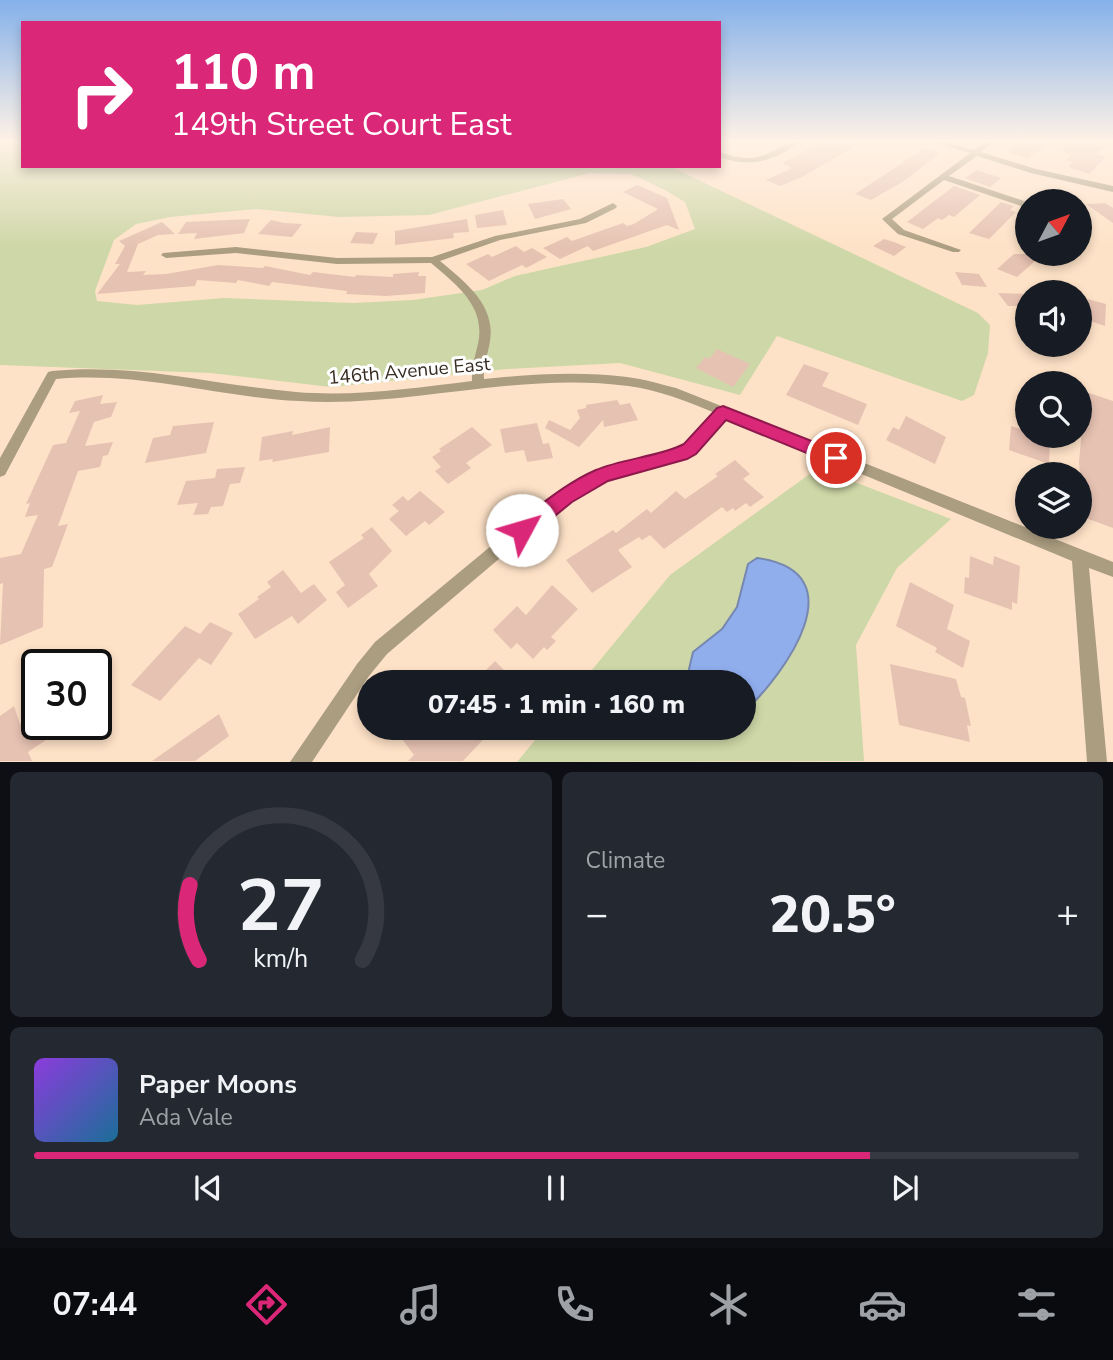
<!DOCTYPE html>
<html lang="en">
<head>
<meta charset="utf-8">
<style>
	body { margin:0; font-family:"Nunito Sans",sans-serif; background:#242831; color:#f1f3f6; height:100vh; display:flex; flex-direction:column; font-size:26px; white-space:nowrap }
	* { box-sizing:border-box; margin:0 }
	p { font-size:23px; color:#9ea1a6 }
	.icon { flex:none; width:38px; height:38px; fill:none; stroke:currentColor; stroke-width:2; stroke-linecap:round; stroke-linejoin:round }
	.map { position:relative; height:762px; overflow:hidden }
	.panel { display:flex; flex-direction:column; gap:10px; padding:10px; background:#0d0f14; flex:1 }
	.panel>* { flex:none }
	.banner { position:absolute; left:21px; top:21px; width:700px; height:147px; border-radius:0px; box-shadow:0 4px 10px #0003; background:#db2777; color:#fff; overflow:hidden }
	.needle { width:46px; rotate:49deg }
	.fabs { position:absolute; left:1015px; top:189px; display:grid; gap:14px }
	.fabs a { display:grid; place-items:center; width:77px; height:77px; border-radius:50%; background:#171b24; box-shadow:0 4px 10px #0003; font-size:35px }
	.speed { position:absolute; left:21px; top:649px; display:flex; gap:14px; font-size:35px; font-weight:700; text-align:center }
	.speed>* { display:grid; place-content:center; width:91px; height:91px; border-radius:50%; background:#171b24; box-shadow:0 4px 10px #0003; line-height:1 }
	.speed .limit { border:4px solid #111; border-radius:10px; background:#fff; color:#111 }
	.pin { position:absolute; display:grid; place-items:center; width:60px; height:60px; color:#fff; margin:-30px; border:4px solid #fff; border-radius:50%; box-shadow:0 2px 7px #0007 }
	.me { position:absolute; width:77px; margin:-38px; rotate:51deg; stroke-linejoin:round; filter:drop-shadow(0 0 5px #0008) }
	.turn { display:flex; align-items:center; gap:24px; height:147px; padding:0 35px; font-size:32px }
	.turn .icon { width:91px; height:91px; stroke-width:2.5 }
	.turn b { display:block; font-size:49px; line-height:60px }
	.big { font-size:52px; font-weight:800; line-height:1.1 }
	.panel .widget { flex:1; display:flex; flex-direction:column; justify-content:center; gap:10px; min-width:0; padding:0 24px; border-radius:10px; background:#242831 }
	.panel .dial { align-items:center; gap:0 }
	.dial svg { height:182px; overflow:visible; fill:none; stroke:#363941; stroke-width:7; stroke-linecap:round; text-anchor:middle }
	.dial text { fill:#f1f3f6; stroke:none }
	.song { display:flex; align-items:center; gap:21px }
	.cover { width:84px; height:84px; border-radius:10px; background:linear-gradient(135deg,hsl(270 70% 55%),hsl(200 70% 35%)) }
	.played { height:7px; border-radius:4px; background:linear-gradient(90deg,#db2777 80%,#363941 80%) }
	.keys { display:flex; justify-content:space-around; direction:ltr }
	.heat { display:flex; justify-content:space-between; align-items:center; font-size:38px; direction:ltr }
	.panel .tiles { flex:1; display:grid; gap:10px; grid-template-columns:1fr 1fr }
	.widget:last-child { grid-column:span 2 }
	.trip { position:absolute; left:357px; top:670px; width:399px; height:70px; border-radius:35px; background:#171b24; box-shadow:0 4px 10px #0003; font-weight:800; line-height:70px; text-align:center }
	.tabs { display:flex; height:112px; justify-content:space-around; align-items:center; background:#090b0e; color:#9ea1a6 }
	.tabs .icon { width:49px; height:49px }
	.tabs .current { color:#db2777 }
	.tabs b { font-size:32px; color:#f1f3f6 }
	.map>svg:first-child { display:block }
	.green { fill:#ced7a7; fill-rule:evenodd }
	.water { fill:#90adec; stroke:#7687b0; stroke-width:2 }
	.building { fill:#e6c2b2 }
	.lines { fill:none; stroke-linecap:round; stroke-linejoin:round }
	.street { fill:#ab9d80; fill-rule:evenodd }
	.route { fill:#db2777; stroke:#8e194d; stroke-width:2 }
	.labels { text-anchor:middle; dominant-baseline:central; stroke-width:6; stroke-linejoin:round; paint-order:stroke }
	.street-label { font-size:19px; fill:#382d23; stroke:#fff }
</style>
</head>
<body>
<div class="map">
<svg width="1113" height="762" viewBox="0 0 1113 762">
	<rect width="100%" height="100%" fill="#fee2c7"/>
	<g class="green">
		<path d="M0 142H23V166H669L978 313 990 325 988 353 974 395 962 401 777 336 740 395 620 363 507 369 331 387 210 373 0 365ZM590 173 631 174 663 189 685 202 695 229 646 247 515 276 482 290 413 300 353 303 224 298 137 305 97 301 95 291 114 240 136 224 170 217 257 209 339 217 429 215Z"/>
		<polygon points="818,468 951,519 897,568 856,645 864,761 517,762 545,728 744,728 744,682 582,682 670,575"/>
	</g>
	<path class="water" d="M757 558C859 572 785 674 744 712V682H686L693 652 722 629 737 607 748 564Z"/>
	<g class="building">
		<polygon points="823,142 862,142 802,177 780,186 766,180 792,168 782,163"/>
		<polygon points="1022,142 1049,142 1028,159 1008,152"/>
		<polygon points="1073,142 1092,142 1106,146 1096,154 1106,157 1089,174 1071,168 1069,166 1073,162 1066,160 1072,154 1061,151"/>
		<polygon points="925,148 940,153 904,181 871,200 855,194"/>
		<polygon points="977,170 1001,178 990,187 965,178"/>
		<polygon points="637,185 667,198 679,230 667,225 593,251 588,246 560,259 543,248 567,237 572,241 623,223 627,226 634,224 658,209 623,192"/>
		<polygon points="954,186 980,195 954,217 949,215 942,220 938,218 923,229 907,222"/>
		<polygon points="563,199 571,209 535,219 528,204"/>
		<polygon points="1001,202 1014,206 1010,210 1016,212 989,239 969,233"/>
		<polygon points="1105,203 1113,208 1113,223 1086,204"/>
		<polygon points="503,210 507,225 477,228 475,215"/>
		<polygon points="250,219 244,233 194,239 197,233 178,234 186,222"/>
		<polygon points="467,219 469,232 453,233 454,238 395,245 395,231"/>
		<polygon points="271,220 284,223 302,224 292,237 258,234"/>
		<polygon points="162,222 175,234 158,235 138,244 127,272 146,271 143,275 166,274 218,265 263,268 265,266 310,275 313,272 355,277 356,275 393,277 393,274 419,272 418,276 426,276 425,293 386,296 346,294 347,291 272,282 269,286 238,280 236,283 197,280 195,286 97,294 120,264 115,264 125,246 119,241"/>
		<polygon points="356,232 378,233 373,244 350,243"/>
		<polygon points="884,239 894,242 906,247 894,256 873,246"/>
		<polygon points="516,246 524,252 532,248 547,257 526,268 522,265 489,281 466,264 488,254 492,257"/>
		<polygon points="1014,254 1043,254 1017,277 997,269"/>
		<polygon points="955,272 979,274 987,287 962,285"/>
		<polygon points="998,293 1027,294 1027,306 1008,306"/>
		<polygon points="1080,297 1106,304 1105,326 1084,319 1084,312 1080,311"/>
		<polygon points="717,349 750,364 733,387 696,368 705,357 709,359"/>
		<polygon points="804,364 829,373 822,386 867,404 858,425 786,395"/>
		<polygon points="1080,390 1113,401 1113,528 1083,517 1079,462 1083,418 1080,417"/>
		<polygon points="103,395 100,404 117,402 111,417 94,422 85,446 113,442 108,455 103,456 100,467 78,471 58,526 68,524 52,567 44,569 43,627 0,645 3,583 0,584 0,558 21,554 38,515 25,517 30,503 26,504 53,445 66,443 80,411 69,413 75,401"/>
		<polygon points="617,400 620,405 630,403 638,420 604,427 603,420 579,447 545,428 549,420 570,430 580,418 577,410 586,408 586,405"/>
		<polygon points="906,416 946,437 935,464 886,440 893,427 899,430"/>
		<polygon points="214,422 206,453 145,463 153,438 170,435 173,426"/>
		<polygon points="537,423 543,444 549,443 553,458 527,462 524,450 505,453 500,429"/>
		<polygon points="1011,426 1027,431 1027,436 1050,439 1049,464 1009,450"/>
		<polygon points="330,427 329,452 272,462 273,459 259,461 262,437 293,431 292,435"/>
		<polygon points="472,427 492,445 466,463 471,468 448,484 435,471 441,467 432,457 441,451 439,449"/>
		<polygon points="735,460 750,474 743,479 764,497 750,507 746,503 735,511 733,508 727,512 722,507 664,549 650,535 642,540 639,537 618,550 632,567 592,593 566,560 613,530 616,533 647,509 651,513 676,491 685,499 718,476 715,474"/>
		<polygon points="245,467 240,483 230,484 223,506 211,507 208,514 193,515 198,503 177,505 186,481 215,478 217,469"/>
		<polygon points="420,491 445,512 429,525 425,521 406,536 389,519 399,511 392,505 403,496 408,501"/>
		<polygon points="372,527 392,551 369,574 378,586 348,608 336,592 345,585 329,562 364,538 361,535"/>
		<polygon points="970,556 993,565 994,556 1020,566 1017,604 1012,602 1012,610 964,593 965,577 969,578"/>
		<polygon points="283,570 301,593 314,584 327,600 298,624 292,616 255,639 238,614 259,599 257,597 271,587 267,582"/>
		<polygon points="910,582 954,605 947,629 970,641 963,668 935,652 937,648 896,626"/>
		<polygon points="552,585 578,609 551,637 556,641 547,650 544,647 533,659 517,643 511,649 493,630 517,606 526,615"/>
		<polygon points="210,622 233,633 211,665 199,658 160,701 131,685 185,626 200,634"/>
		<polygon points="495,661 516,682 474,682"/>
		<polygon points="890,664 956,679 961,697 965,698 971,726 967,725 970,742 899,725"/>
		<polygon points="14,706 20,724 37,713 37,724 40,724 46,740 28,752 32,761 0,761 0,716"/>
		<polygon points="219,714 229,736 195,761 152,761"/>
		<polygon points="394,728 494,728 463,761 408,761 414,755"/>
	</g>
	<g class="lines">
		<g class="street">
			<path d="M791 142H800C775 161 749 168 719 157V152C754 163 760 158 791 142Z"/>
			<polygon points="938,142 948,142 974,150 986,142 993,142 981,152 1036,169 1113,186 1113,192 1031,173 977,156 949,176 1027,202 1027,208 944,180 892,219 904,230 961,250 959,252 953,252 898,234 882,219 970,153 938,144"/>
			<path d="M613 203 617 206 616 208 586 223 500 240 440 261C465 282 496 305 490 341 488 354 483 366 484 379 532 374 580 371 627 377 644 379 660 384 676 388L1113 562V577L1089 568 1107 762H1087L1072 561 726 418 695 453 686 458 606 480 547 518 387 654 369 676 312 762H290L357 664 375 642 537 508 597 471 677 450 685 445 715 413C686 401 659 390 628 386 518 371 409 408 299 401 216 397 141 371 56 379L5 475 0 477V458L48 372 52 371C139 363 212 385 296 392 355 397 414 388 472 381 471 365 477 352 479 338 483 303 454 283 431 263L337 264 236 253 166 258 161 255 163 253 236 247 337 258 432 257 495 236 580 219Z"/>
		</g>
	</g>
	<linearGradient id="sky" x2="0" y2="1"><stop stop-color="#85b1ea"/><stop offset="0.57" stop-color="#fff2e6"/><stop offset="1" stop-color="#fff2e6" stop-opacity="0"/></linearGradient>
	<rect width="1113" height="248" fill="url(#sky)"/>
	<path class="route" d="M723 406 842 453 845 458 842 463 836 465 726 420 696 454 687 459 608 481 572 502 529 537 522 539 515 537 512 530 515 524C541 505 566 483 596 470 621 459 662 456 684 444L717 408Z"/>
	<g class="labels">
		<g class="street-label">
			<text transform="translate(409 371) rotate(-5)">146th Avenue East</text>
		</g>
	</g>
</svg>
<div class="fabs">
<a><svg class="needle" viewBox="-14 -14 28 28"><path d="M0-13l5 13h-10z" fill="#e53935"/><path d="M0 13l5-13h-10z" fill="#9ea1a6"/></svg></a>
<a><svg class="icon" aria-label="sound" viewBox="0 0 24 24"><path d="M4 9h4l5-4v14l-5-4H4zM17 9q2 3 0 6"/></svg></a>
<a><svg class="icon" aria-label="search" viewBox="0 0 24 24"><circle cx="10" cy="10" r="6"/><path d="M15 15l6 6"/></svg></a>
<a><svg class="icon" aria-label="layers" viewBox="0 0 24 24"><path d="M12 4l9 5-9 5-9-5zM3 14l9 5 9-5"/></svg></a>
</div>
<div class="speed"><div class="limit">30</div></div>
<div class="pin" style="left:836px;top:458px;background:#d93025"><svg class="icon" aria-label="arrive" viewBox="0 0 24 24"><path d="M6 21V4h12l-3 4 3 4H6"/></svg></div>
<svg class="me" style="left:522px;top:530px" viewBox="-20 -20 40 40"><circle r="19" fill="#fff"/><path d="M0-13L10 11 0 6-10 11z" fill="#db2777"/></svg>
<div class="trip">07:45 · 1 min · 160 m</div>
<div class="banner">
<div class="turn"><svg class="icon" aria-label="right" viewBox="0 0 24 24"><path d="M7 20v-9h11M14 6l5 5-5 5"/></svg><div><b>110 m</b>149th Street Court East</div></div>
</div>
</div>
<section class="panel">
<div class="tiles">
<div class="widget dial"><svg viewBox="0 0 100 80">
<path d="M14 69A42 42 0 1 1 86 69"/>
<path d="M14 69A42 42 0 0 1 10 36" stroke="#db2777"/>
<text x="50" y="56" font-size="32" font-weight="700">27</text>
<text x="50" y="72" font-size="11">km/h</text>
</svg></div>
<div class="widget"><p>Climate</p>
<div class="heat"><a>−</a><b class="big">20.5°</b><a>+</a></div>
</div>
<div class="widget">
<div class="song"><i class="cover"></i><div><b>Paper Moons</b><p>Ada Vale</p></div></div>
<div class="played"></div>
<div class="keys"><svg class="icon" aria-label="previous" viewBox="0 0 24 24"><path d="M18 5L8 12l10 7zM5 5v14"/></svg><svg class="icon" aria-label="pause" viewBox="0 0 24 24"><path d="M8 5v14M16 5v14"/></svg><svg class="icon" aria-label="next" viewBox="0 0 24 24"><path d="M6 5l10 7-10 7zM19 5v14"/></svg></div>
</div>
</div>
</section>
<nav class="tabs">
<b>07:44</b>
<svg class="icon current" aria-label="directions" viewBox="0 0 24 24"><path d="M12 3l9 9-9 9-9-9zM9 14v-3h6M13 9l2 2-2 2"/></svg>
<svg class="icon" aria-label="music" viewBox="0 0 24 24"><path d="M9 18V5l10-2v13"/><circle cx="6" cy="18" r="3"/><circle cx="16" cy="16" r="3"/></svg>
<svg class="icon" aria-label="phone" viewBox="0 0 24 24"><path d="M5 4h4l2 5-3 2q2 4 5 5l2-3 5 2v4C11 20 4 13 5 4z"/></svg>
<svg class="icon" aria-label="climate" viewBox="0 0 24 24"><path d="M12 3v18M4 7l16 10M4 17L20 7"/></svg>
<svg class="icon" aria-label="car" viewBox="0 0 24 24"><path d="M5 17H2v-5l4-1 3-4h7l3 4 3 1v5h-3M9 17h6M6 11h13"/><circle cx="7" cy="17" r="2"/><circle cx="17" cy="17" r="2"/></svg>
<svg class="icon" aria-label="filters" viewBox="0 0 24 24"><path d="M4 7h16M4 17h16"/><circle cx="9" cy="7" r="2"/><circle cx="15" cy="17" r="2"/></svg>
</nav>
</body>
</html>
